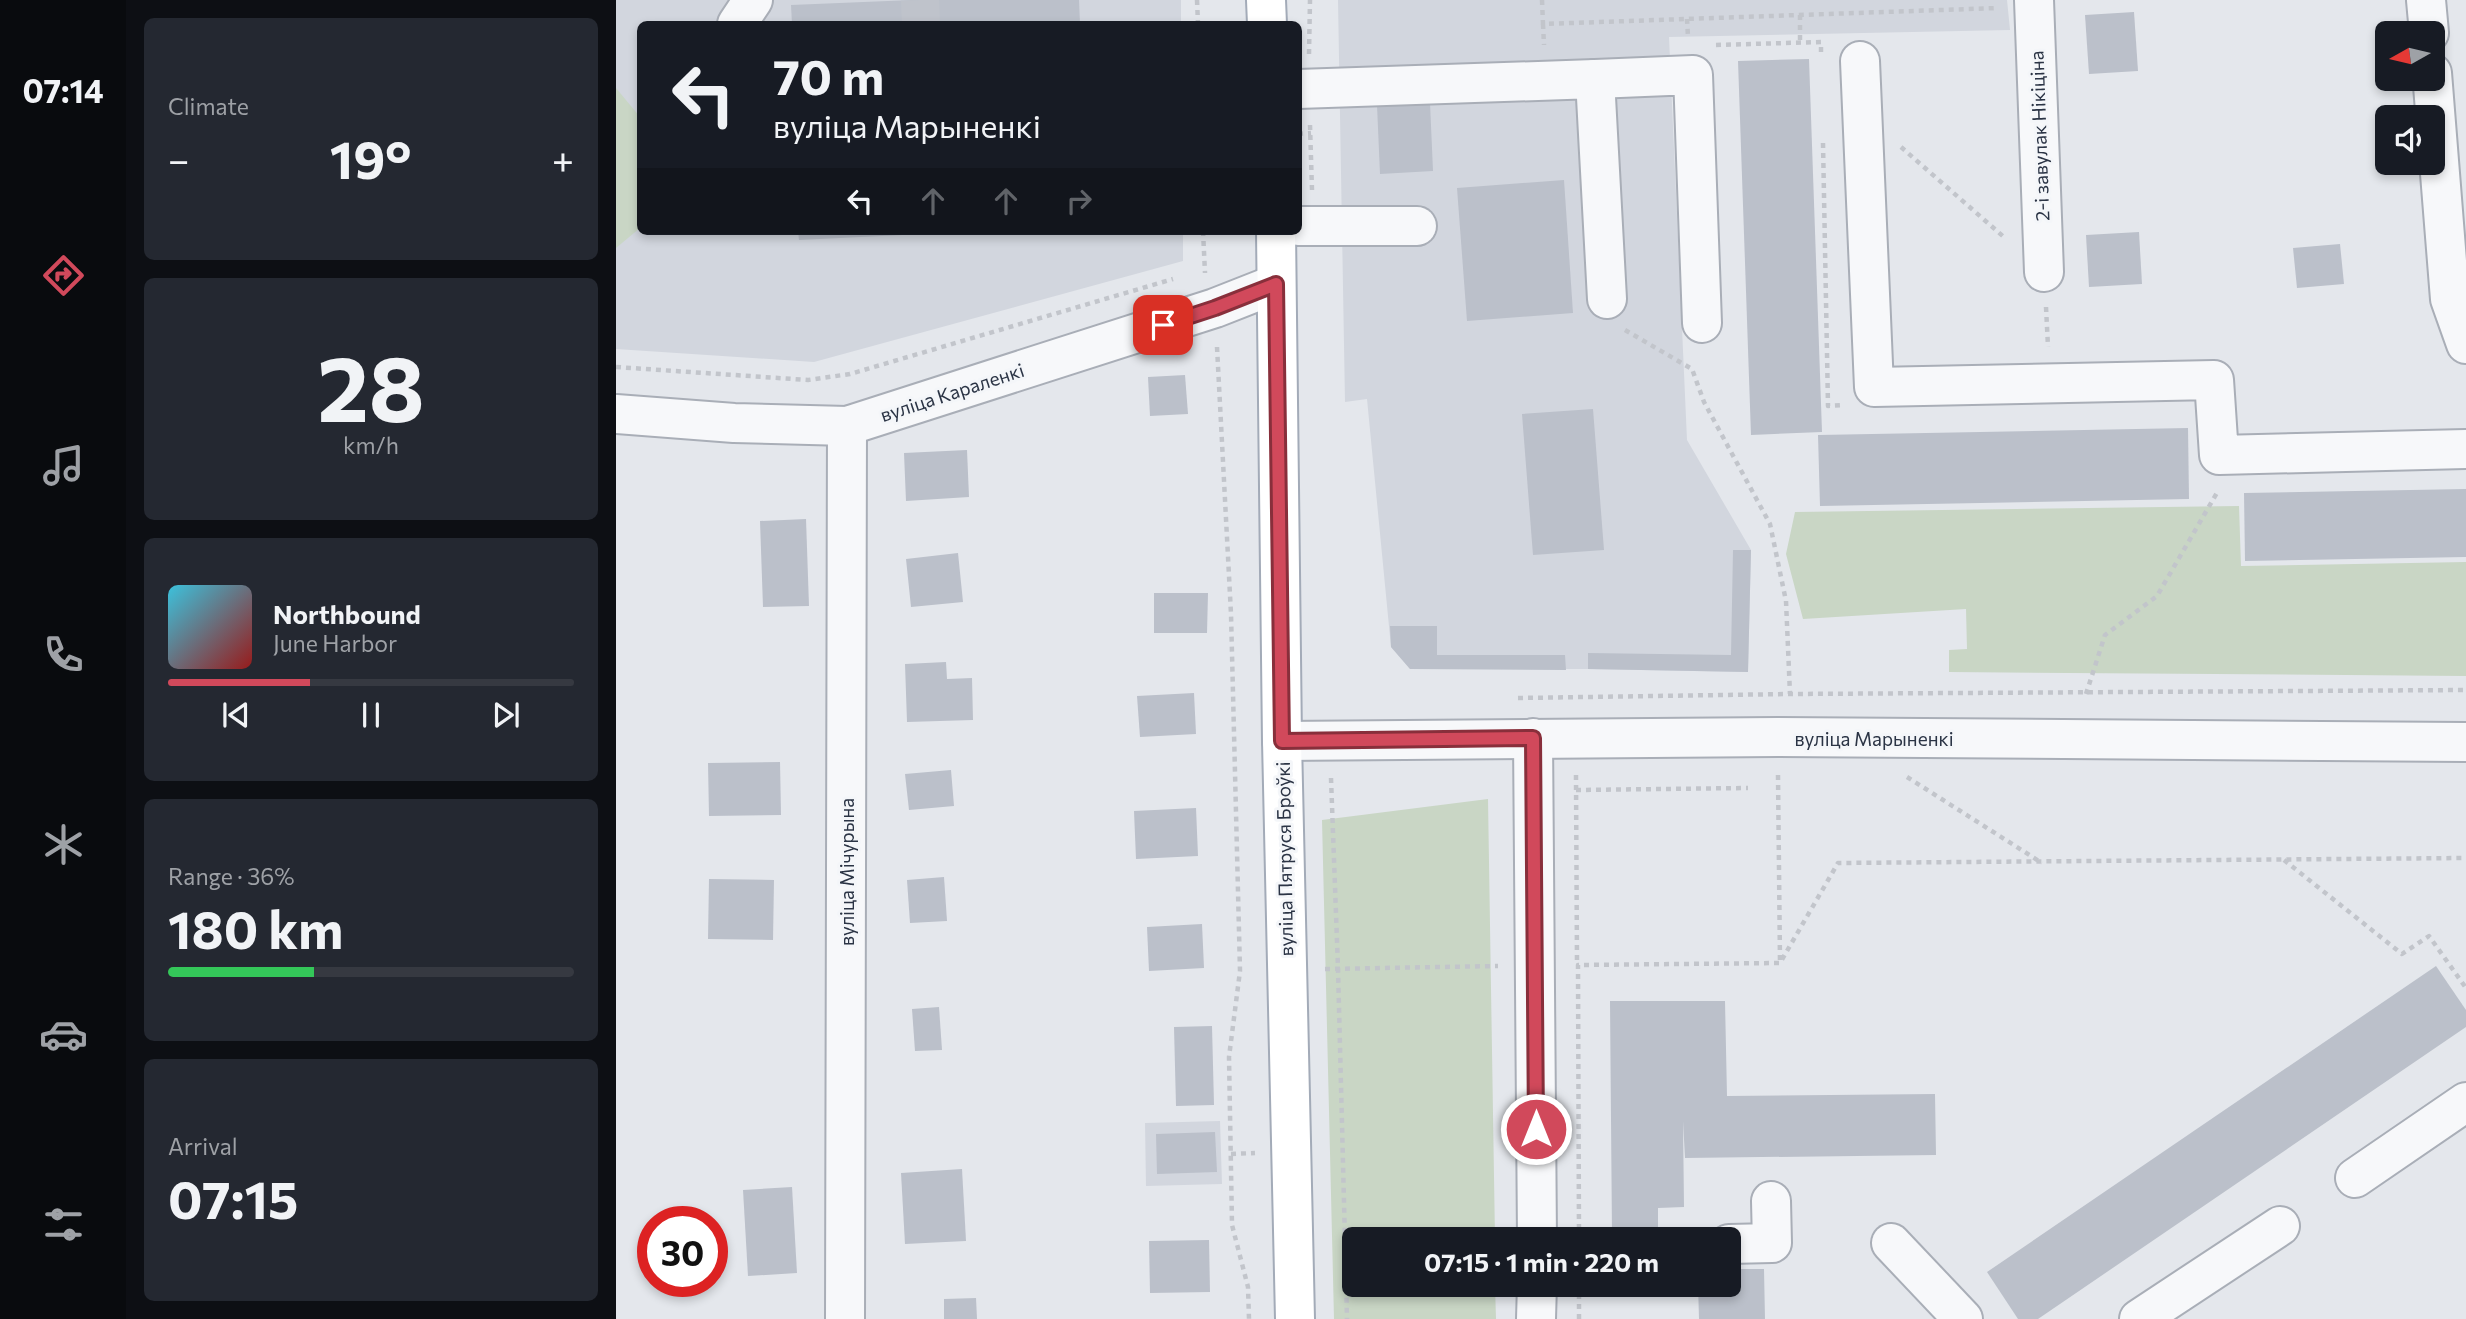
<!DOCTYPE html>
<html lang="en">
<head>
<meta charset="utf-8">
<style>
	body { margin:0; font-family:Commissioner,sans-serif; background:#242831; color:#f1f3f6; height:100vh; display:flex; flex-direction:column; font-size:26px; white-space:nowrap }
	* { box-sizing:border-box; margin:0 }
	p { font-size:23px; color:#9ea1a6 }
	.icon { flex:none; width:38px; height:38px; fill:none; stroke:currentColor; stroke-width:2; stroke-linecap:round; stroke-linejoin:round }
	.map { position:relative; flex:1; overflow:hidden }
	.sheet { display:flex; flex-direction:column; gap:18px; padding:18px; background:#0d0f14; width:490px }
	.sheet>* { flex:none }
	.hud { position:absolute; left:21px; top:21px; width:665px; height:214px; border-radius:10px; box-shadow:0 4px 10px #0003; background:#171b24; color:#f1f3f6; overflow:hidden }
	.needle { width:46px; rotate:262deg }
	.tools { position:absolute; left:1759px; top:21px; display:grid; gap:14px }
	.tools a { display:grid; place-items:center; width:70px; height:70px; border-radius:10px; background:#171b24; box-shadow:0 4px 10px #0003; font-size:35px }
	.speed { position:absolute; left:21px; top:1206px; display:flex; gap:14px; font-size:35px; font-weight:700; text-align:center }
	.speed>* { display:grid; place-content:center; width:91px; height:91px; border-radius:50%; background:#171b24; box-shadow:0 4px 10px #0003; line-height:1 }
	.speed .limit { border:10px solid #d22; background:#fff; color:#111 }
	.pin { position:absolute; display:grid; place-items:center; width:60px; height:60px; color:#fff; margin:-30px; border-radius:14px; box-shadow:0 4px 10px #0006 }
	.me { position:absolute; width:77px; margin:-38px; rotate:0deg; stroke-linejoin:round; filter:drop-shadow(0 0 5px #0008) }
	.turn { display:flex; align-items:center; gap:24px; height:147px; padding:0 21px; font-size:32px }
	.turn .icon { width:91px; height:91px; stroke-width:2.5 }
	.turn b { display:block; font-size:49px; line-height:60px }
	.lanes { display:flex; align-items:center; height:66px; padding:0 21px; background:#0003; justify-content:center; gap:35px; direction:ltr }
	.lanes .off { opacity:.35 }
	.big { font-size:52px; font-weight:700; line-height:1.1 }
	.sheet .card { flex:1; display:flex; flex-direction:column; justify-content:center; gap:10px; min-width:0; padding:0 24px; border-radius:10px; background:#242831 }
	.sheet .dial { align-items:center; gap:0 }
	.dial b { font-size:91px; line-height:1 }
	.song { display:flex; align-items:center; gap:21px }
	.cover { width:84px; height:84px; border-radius:10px; background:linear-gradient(135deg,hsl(190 70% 55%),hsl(0 70% 35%)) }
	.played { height:7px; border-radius:4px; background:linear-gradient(90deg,#d1495b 35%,#363941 35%) }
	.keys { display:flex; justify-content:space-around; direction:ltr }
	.heat { display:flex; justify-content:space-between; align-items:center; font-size:38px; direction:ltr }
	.charge { height:10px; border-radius:5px; background:linear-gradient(90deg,#34c759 36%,#363941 0) }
	.trip { position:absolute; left:726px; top:1227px; width:399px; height:70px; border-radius:10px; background:#171b24; box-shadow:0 4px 10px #0003; font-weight:700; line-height:70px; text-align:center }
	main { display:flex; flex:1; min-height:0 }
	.tab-bar { display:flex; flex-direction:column; width:126px; justify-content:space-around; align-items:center; background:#090b0e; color:#9ea1a6 }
	.tab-bar .icon { width:49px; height:49px }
	.tab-bar .active { color:#d1495b }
	.tab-bar b { font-size:32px; color:#f1f3f6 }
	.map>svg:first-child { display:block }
	.built { fill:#d2d6de }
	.green { fill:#c9d6c5 }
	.building { fill:#bbc0ca }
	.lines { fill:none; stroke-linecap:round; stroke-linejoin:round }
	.minor-tunnel { stroke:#bfc3cb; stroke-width:38; stroke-dasharray:38 19; stroke-linecap:butt }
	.minor-casing { stroke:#a9aeb7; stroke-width:42 }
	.major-casing { stroke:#a3abb8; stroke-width:42 }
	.path { stroke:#c2c5cb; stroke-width:4.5; stroke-dasharray:5 5; stroke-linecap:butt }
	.minor { stroke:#f7f8fa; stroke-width:38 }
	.major { stroke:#fff; stroke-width:38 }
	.route-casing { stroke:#882f3b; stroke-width:18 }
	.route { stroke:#d1495b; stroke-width:12 }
	.labels { text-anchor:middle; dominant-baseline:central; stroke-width:6; stroke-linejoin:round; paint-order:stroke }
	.street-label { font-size:19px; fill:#2b3445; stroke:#f4f6f9 }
</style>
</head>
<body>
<main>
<nav class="tab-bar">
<b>07:14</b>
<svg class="icon active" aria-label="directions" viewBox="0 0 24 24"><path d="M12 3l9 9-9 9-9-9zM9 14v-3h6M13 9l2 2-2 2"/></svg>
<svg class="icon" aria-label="music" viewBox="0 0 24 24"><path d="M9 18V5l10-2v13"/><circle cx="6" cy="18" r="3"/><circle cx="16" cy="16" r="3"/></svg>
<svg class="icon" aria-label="phone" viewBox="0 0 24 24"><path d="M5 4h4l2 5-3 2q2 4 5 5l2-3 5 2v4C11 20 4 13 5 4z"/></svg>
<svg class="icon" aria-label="climate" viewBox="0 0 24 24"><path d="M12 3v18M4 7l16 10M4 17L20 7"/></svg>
<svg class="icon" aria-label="car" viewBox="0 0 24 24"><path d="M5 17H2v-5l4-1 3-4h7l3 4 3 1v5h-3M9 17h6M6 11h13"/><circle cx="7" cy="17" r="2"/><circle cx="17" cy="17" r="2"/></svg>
<svg class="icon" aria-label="filters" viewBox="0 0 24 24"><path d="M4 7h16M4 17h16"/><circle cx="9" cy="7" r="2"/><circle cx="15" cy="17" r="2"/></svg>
</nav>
<section class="sheet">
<div class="card"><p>Climate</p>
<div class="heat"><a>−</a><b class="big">19°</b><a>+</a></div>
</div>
<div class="card dial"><b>28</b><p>km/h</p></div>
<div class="card">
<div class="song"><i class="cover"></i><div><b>Northbound</b><p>June Harbor</p></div></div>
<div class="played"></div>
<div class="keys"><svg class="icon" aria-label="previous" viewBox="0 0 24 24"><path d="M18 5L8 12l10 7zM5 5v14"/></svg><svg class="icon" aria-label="pause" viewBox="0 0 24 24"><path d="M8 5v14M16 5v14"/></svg><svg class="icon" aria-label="next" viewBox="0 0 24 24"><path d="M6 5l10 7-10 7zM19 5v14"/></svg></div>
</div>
<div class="card"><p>Range · 36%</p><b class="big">180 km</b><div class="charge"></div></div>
<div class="card"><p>Arrival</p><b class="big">07:15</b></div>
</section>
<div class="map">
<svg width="1850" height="1319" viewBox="0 0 1850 1319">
	<rect width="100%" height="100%" fill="#e4e7ec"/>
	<g class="built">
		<polygon points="0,0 565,0 565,24 24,24 24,231 567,231 567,261 198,362 0,349"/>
		<polygon points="722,0 1391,0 1394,30 1053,37 1071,440 1135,550 1132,672 972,669 794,669 775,647 751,399 729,402"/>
		<polygon points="604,1121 606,1184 530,1186 529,1123"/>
	</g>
	<g class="green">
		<polygon points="0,88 24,117 24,228 0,248"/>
		<polygon points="1623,506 1625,566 1850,562 1850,676 1333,672 1333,650 1351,649 1350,609 1187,619 1170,554 1179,512"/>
		<polygon points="872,799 879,1239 738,1239 738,1284 879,1285 880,1319 718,1319 706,820"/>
	</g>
	<g class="building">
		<polygon points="296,0 463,0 464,24 176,24 175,5"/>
		<polygon points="1518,12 1522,71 1473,74 1469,15"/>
		<polygon points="1193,59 1206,432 1135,435 1122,61"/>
		<polygon points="814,103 817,171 764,174 761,105"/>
		<polygon points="948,180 957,313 851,321 841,188"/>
		<polygon points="182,231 328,231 328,233 183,240"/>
		<polygon points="1523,232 1526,284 1473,287 1470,235"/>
		<polygon points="1724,244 1728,284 1681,288 1677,248"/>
		<polygon points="569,375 572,414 534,416 532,377"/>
		<polygon points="977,409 988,550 917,555 906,414"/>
		<polygon points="1572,428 1573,499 1204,506 1202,435"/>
		<polygon points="351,450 353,497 290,501 288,453"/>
		<polygon points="1850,489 1850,557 1629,561 1628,493"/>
		<polygon points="190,519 193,606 147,607 144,521"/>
		<polygon points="1117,550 1135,550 1132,672 972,669 972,653 1115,655"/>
		<polygon points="342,553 347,602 295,607 290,559"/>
		<polygon points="538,593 592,593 591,633 538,633"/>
		<polygon points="774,626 821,626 821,655 949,655 950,670 794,669 775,647"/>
		<polygon points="330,662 331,679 356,678 357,720 291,722 289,664"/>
		<polygon points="578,693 580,734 524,737 521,696"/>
		<polygon points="164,762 165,815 93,816 92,763"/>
		<polygon points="335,770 338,806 293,810 289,774"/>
		<polygon points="580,808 582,856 520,859 518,811"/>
		<polygon points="328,877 331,921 294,923 291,880"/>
		<polygon points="93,879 158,880 157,940 92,939"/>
		<polygon points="586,924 588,968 533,971 531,927"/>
		<polygon points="1820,966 1850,1010 1850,1027 1422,1319 1402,1319 1371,1272"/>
		<polygon points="994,1001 1109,1001 1111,1096 1319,1094 1320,1155 1069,1158 1067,1121 1068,1207 1042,1208 1042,1235 996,1236"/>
		<polygon points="323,1007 326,1050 299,1051 296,1009"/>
		<polygon points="596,1026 598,1105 560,1106 558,1027"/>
		<polygon points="599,1132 601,1172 541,1174 540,1134"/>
		<polygon points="346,1169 350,1241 289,1244 285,1173"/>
		<polygon points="176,1187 181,1273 132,1276 127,1190"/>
		<polygon points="593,1240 594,1292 534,1293 533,1241"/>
		<polygon points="1113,1269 1148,1269 1149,1319 1083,1319 1082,1284 1113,1284"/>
		<polygon points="360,1298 361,1319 328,1319 328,1299"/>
	</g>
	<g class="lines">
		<polyline class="minor-tunnel" points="304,0 305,24"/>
		<defs>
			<g id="minor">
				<polyline points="1418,0 1428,272"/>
				<polyline points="1810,0 1813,33"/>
				<polyline points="121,24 137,0"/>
				<polyline points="1244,61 1258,387 1598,380 1603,455 1850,449"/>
				<polyline points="1816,73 1834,299 1850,344"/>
				<polyline points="979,79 1077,75 1086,323"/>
				<polyline points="682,89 979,79 991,299"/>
				<polyline points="682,226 801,226"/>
				<polyline points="0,414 118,423 231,426 599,308 660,284"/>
				<polyline points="917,738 921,1239"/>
				<polyline points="666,741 1162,737 1850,742"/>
				<polyline points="1739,1178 1850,1102"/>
				<polyline points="1275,1243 1347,1319"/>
				<polyline points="1113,1244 1156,1243 1155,1201"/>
				<polyline points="229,1319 231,426"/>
				<polyline points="920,1319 921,1284"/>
				<polyline points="1523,1319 1664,1226"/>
			</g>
			<g id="major">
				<polyline points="650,0 651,24"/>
				<polyline points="660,231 666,741 679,1319"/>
			</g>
		</defs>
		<use href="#minor" class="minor-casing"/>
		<use href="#major" class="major-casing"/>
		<g class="path">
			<polyline points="581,0 582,24"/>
			<polyline points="926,0 927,24 1382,8"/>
			<polyline points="1184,15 1184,42"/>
			<polyline points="1071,19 1072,37"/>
			<polyline points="927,24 928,45"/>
			<polyline points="1100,45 1205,42 1205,54"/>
			<polyline points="693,54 694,0"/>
			<polyline points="694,125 696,190"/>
			<polyline points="682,134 695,133"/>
			<polyline points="1207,143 1212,406 1228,405"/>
			<polyline points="1285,147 1389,238"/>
			<polyline points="587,231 589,273"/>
			<polyline points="1430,307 1432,347"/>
			<polyline points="1009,330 1076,369 1088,402 1154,524 1170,601 1174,694"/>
			<polyline points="601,347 615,614 624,971 613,1057 616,1225 632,1287 633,1319"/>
			<polyline points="0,367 192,380 234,374 557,279"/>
			<polyline points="1470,694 1489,635 1541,596 1602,491"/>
			<polyline points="902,698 1174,694 1850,690"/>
			<polyline points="960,775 961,965"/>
			<polyline points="1162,775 1164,962"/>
			<polyline points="1291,777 1426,863"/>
			<polyline points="715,778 722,968 731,1319"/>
			<polyline points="960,790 1132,788"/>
			<polyline points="1668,860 1786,954 1813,936 1850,988"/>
			<polyline points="709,969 882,966"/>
			<polyline points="615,1154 639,1153"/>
			<polyline points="963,1239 962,965 1164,963 1222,863 1850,858"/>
			<polyline points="963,1284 963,1319"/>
		</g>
		<use href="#minor" class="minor"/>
		<use href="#major" class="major"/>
	</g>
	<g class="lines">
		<defs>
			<polyline id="route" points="547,325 599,308 660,284 666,741 917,738 920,1129"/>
		</defs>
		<use href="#route" class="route-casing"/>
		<use href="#route" class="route"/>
	</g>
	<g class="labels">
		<g class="street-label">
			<text transform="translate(1423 136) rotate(-92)">2-і завулак Нікіціна</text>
			<text transform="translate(336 392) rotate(-18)">вуліца Караленкі</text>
			<text x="1258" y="738">вуліца Марыненкі</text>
			<text transform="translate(668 859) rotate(-91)">вуліца Пятруся Броўкі</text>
			<text transform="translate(230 872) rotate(-90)">вуліца Мічурына</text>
		</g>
	</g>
</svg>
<div class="tools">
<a><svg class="needle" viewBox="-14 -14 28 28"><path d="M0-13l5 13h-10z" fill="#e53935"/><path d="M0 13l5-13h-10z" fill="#9ea1a6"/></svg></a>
<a><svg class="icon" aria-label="sound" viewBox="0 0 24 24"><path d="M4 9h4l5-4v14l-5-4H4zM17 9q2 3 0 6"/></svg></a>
</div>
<div class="speed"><div class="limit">30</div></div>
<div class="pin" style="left:547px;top:325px;background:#d93025"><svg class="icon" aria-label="arrive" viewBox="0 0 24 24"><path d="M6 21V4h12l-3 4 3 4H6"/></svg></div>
<svg class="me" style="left:920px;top:1129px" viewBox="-20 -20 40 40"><circle r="17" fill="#d1495b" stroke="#fff" stroke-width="3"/><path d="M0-11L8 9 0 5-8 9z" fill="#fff"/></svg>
<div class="trip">07:15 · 1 min · 220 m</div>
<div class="hud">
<div class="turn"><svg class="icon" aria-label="left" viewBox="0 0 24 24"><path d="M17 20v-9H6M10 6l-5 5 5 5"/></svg><div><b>70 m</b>вуліца Марыненкі</div></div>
<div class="lanes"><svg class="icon" aria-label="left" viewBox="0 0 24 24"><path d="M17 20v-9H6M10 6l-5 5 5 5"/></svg><svg class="icon off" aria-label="ahead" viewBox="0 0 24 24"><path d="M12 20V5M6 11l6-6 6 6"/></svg><svg class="icon off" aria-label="ahead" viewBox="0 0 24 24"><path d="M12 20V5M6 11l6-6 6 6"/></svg><svg class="icon off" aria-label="right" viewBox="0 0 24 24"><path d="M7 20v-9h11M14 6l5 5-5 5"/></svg></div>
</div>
</div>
</main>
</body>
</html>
